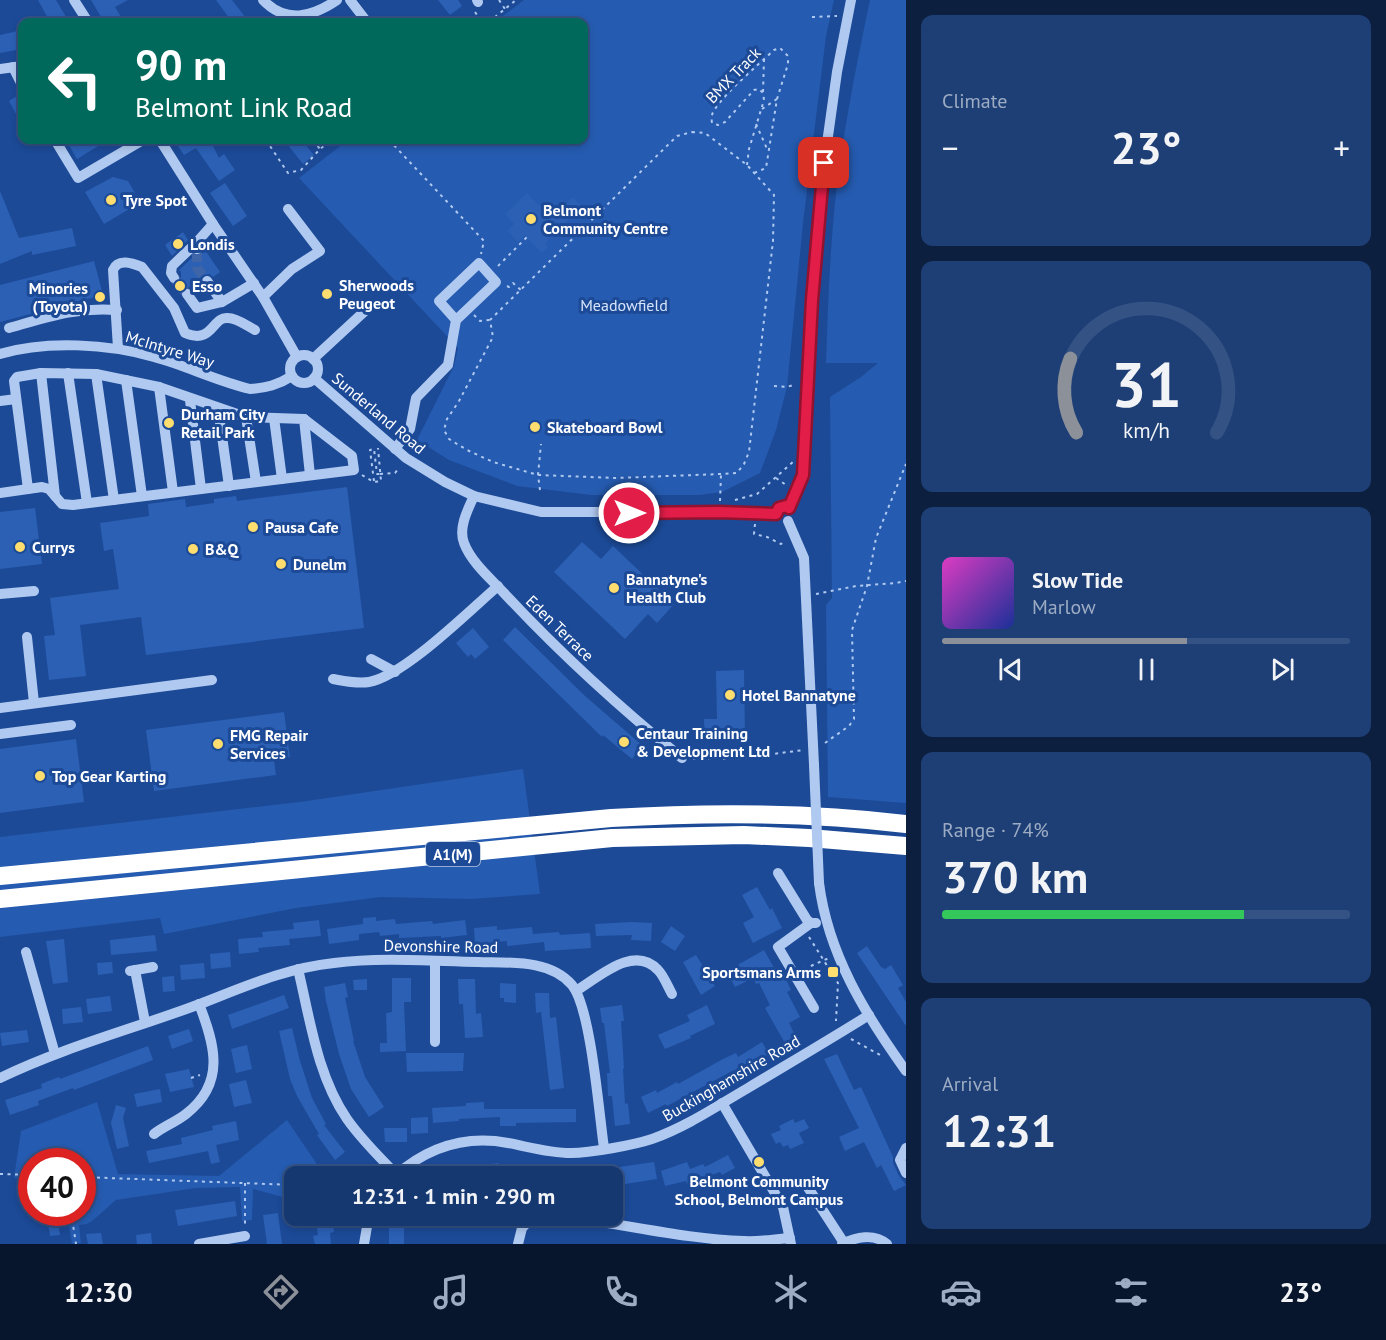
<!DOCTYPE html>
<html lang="en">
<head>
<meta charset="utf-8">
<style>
	body { margin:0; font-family:"PT Sans",sans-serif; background:#1e3f76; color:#f1f3f6; height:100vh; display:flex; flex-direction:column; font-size:22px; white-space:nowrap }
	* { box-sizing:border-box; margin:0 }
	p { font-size:20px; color:#9dacc3 }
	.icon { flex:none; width:33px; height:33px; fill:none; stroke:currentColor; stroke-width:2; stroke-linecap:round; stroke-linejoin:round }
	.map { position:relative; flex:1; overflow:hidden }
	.drawer { display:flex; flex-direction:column; gap:15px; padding:15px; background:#0c1f3e; width:480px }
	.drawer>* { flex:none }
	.top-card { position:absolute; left:18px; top:18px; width:570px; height:126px; border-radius:12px; box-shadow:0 3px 9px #0003,0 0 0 2px #345284; background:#00695c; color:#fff; overflow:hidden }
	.speed { position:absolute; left:18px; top:1148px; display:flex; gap:12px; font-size:30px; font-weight:700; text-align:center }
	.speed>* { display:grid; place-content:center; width:78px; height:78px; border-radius:50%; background:#153871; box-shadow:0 3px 9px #0003,0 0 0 2px #345284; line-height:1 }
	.speed .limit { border:9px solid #d22; background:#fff; color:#111 }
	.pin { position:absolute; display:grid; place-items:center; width:51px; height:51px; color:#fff; margin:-26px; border-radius:12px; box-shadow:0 3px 9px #0006 }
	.me { position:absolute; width:66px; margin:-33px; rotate:90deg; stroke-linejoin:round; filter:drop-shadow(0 0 4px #0008) }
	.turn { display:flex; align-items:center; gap:21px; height:126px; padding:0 18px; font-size:27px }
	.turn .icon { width:78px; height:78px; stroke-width:2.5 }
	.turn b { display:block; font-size:42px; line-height:51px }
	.big { font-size:45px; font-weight:700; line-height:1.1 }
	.drawer .widget { flex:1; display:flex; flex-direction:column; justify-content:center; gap:9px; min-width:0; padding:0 21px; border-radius:12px; background:#1e3f76 }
	.drawer .dial { align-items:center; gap:0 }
	.dial svg { height:156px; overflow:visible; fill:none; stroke:#345284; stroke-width:7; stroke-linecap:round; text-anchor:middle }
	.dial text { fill:#f1f3f6; stroke:none }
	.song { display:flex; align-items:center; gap:18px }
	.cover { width:72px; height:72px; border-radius:9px; background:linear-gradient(135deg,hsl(310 70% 55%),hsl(230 70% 35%)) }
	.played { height:6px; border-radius:3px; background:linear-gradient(90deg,#8c9099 60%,#345284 60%) }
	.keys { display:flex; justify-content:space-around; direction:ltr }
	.heat { display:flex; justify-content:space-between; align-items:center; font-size:33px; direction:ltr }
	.charge { height:9px; border-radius:4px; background:linear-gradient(90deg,#34c759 74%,#345284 0) }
	.trip { position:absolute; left:284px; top:1166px; width:339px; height:60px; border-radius:12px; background:#153871; box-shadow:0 3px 9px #0003,0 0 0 2px #345284; font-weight:700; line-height:60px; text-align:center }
	.tab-bar { display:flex; height:96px; justify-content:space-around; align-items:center; background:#08162d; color:#9dacc3 }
	.tab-bar .icon { width:42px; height:42px }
	.tab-bar .on { color:#8c9099 }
	.tab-bar b { font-size:27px; color:#f1f3f6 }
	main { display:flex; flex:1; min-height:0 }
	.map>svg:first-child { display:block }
	.green { fill:#255bb0 }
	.building { fill:#2b60b5 }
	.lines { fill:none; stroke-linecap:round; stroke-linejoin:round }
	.minor-tunnel { stroke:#3e65a7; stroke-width:10; stroke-dasharray:10 5; stroke-linecap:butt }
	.path { stroke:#b0c9f0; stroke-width:2; stroke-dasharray:3 4.5; stroke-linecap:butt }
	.minor { stroke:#b0c9f0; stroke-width:10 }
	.highway { stroke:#fff; stroke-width:18 }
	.minor-bridge { stroke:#b0c9f0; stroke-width:10 }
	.route-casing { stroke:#92132f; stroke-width:15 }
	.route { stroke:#e11d48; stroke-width:10 }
	.poi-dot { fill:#ffde6f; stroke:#1c4a97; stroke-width:2 }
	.labels { text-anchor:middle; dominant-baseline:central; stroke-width:6; stroke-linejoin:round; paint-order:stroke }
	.shield { fill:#1c4a97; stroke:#bbc9e0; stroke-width:1.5 }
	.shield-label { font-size:15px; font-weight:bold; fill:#fff }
	.street-label { font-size:16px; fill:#fff; stroke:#1c4a97 }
	.poi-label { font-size:16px; font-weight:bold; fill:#fff; stroke:#1c4a97; text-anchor:start }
	.park-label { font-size:16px; fill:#d7e5fb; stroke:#1c4a97 }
</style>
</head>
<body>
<main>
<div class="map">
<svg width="906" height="1244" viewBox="0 0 906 1244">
	<rect width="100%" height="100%" fill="#1c4a97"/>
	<g class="green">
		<polygon points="524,0 834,0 826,36 803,223 787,387 776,430 760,473 722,492 700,495 591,495 517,486 449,460 417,440 454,366 458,348 299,178 348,140 584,140 584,22 495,22"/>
		<path d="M870 0H906V803L828 797 826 605 832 598 830 397 861 377 878 363H826C828 304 830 244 837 185 845 123 857 61 870 0Z"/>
		<polygon points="523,769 540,894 470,899 381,897 296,908 164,934 160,918 0,937 0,837 307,801"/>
		<polygon points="97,1102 118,1174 219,1176 287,1120 325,1176 294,1176 294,1199 290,1199 253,1189 252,1220 242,1221 240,1187 196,1188 116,1200 92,1221 87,1224 79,1225 81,1243 72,1244 67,1212 82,1212 82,1161 32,1161 31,1207 25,1179 14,1178 21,1131"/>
	</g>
	<g class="building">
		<polygon points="38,0 56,0 69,22 50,22"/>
		<polygon points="91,0 128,0 115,7 124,22 104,22"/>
		<polygon points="216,0 232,0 249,22 232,22"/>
		<polygon points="438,0 458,0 462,6 450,15"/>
		<polygon points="22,30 22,49 0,53 0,35"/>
		<polygon points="22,93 22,125 9,101"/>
		<polygon points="66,140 108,140 77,159"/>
		<polygon points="174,140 210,140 219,158 224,154 235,170 219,181 196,148 184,155"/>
		<polygon points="284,140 301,140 314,155 303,164"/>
		<polygon points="113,177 128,181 135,193 131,208 104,224 85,192"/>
		<polygon points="225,183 247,216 233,226 210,193"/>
		<polygon points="0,191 19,238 72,228 76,246 32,255 32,251 0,264"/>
		<polygon points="527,193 552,218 573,197 582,207 545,243 548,247 542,253 525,236 518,242 507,230 514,224 505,214"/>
		<polygon points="183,232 188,240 172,256 165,245"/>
		<polygon points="205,250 220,272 213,277 210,274 203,275 200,278 201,285 194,290 190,287 183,288 180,294 174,285 181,281 181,272 179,270 194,256 201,255"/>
		<polygon points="94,261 103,295 0,322 0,285"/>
		<polygon points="347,487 364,628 146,655 141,617 80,625 86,676 49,680 44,636 55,635 50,598 119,589 113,549 104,551 100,523 149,516 148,504 185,499 186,507 214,503 214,499 236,496 237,501"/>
		<polygon points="35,508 42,564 0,569 0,512"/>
		<polygon points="582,542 601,559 613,546 674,604 657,623 648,614 625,639 554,572"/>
		<polygon points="515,627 585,696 643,746 632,759 603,735 602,737 503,640"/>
		<polygon points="473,628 489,647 475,659 471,654 468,657 456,643"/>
		<polygon points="744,670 745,740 705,741 704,719 717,719 716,671"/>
		<polygon points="284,712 290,757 274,760 276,775 154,791 146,730"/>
		<polygon points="76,739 84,802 0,813 0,749"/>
		<polygon points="757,887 770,910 772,908 782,928 753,943 743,923 754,917 742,895"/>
		<polygon points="376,917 376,921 395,919 396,924 432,921 433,924 465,920 467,935 441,938 441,936 399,938 399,934 380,936 379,932 359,934 359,940 329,944 327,929 363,924 363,918"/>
		<polygon points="319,920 321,936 289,939 290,945 258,948 259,952 239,954 238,939 263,937 262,932 294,929 293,923"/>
		<polygon points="631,922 652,923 651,941 631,940 632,935 596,936 595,924"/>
		<polygon points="497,926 497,930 532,927 533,934 559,932 560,935 590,933 591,948 545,951 544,942 507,946 507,941 475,944 474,928"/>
		<polygon points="671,926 685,936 675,951 661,942"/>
		<polygon points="155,935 157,951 111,955 110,940"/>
		<polygon points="64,939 68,982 53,984 46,941"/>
		<polygon points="867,946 881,967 885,969 891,965 903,985 898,988 906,1002 906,1026 857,953"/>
		<polygon points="764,950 778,975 783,973 791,990 787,992 800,1017 789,1023 797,1039 786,1045 765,1008 770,1005 759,983 756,984 753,978 735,987 727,971"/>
		<polygon points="230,952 231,967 211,969 210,954"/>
		<polygon points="696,955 715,986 701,995 683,962"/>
		<polygon points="112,962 113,973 98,975 97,963"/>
		<polygon points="204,963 205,978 181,980 180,965"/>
		<polygon points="174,976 175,991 163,992 162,977"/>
		<polygon points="392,978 411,978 411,1002 404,1002 406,1051 380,1052 380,1043 387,1043 386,1013 392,1012"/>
		<polygon points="367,979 367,990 354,990 353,980"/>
		<polygon points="458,979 475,979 476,1014 481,1013 483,1037 465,1038 463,1004 459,1004"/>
		<polygon points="345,983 348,997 345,998 354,1041 353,1041 365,1077 384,1107 369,1117 351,1089 339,1054 326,1001 324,987"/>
		<polygon points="500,983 516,984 516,1003 504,1002 504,998 500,998"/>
		<polygon points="535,993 549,993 550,1018 556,1017 564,1088 550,1090 541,1012 536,1013"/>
		<polygon points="284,995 289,1008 232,1029 228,1015"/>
		<polygon points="110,996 112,1011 88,1014 86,999"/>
		<polygon points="622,1005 624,1021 621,1021 624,1068 623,1069 625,1104 628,1103 630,1124 615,1126 612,1096 608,1096 607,1073 610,1073 604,1023 602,1023 600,1008"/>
		<polygon points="707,1005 715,1024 690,1036 691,1038 665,1049 658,1035 690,1021 687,1015"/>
		<polygon points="81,1007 83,1022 63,1024 62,1009"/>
		<polygon points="292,1028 300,1061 312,1098 326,1124 324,1125 345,1152 335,1160 317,1135 319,1134 297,1096 290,1079 279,1031"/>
		<polygon points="189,1029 193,1041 172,1049 168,1036"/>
		<polygon points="27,1030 29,1042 2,1046 0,1033"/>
		<polygon points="762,1042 769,1054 736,1073 734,1070 667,1106 666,1104 648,1113 641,1097 656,1090 657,1093 677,1082 678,1084 723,1059 736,1053 738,1057"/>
		<polygon points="247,1045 252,1069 236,1073 231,1049"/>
		<polygon points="148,1046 153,1060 74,1090 73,1088 38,1101 39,1105 10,1115 5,1100 42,1088 41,1084 59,1077 60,1079"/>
		<polygon points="406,1053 464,1053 463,1071 407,1072"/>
		<polygon points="837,1054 854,1090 861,1087 893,1157 893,1163 899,1176 906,1185 894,1191 881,1165 877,1168 864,1142 845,1151 839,1137 859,1128 824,1059"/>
		<polygon points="189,1069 194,1087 170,1092 165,1074"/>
		<polygon points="246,1080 252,1103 234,1107 229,1084"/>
		<polygon points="160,1089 162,1102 137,1107 134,1094"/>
		<polygon points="484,1102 484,1109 576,1109 576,1122 516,1123 516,1126 500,1126 500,1117 459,1119 459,1121 433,1123 432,1108 466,1106 466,1103"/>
		<polygon points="116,1105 126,1108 123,1118 129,1146 117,1149 111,1123"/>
		<polygon points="428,1117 428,1133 411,1134 411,1118"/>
		<polygon points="793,1119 795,1123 804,1119 809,1128 799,1133 804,1143 790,1149 788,1145 783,1147 780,1142 776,1144 771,1134 781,1130 779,1126"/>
		<polygon points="236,1121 239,1140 216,1145 220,1162 211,1164 208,1151 149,1163 146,1151 182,1144 181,1138 213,1130 212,1126"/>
		<polygon points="384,1128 407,1128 407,1142 385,1142"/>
		<polygon points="728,1155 735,1168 722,1175 720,1172 687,1184 686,1181 665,1186 661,1171 687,1162 690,1169 703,1164 705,1167"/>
		<polygon points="654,1162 657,1179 612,1186 612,1168"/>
		<polygon points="499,1163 500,1176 437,1176 436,1168 458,1165 458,1168"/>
		<polygon points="362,1166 363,1176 336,1176 336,1167"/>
		<polygon points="235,1201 237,1216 178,1226 175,1210"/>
		<polygon points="278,1213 282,1244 267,1244 263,1215"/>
		<polygon points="315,1215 331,1215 334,1232 330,1233 331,1244 315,1244 313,1236 318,1235"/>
		<polygon points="58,1220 60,1235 50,1236 48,1221"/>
		<polygon points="389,1227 404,1228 404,1244 389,1244"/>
		<polygon points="101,1233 103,1244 88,1244 86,1234"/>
		<polygon points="151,1233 152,1244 137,1244 136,1235"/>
	</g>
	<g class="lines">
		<g class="minor-tunnel">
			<polyline points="197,252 197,268 207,281"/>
			<polyline points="174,278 187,294"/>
		</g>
		<g class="path">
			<polyline points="499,0 505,9"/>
			<polyline points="475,12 482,22"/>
			<polyline points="812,17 837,16"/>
			<polyline points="489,22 516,0"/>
			<polyline points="763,92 764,59"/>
			<polyline points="762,109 777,99"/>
			<polyline points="756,124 768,151"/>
			<polygon points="692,132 705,133 747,165 774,195 773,241 749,452 744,464 737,473 721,474 616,478 538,475 493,462 467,450 449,439 444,430 447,419 459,401 493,337 490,320 677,136"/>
			<polyline points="266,140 288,173 301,170 320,149 332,140"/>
			<polyline points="313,140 320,149"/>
			<polyline points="380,140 389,140"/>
			<polyline points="389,140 484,241 481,254"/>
			<path d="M747 165 749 149 764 100 763 93 759 89 754 90 725 122 718 125 712 123C711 117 712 113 715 109 727 91 757 66 774 50L780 48 788 56V64L777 99 766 168 754 173"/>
			<polyline points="498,266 527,237"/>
			<polyline points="507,286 509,287 513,283 521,290"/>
			<polyline points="474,315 480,321 490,320"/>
			<polyline points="774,386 787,387 796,384"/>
			<polyline points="380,474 395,473 399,468"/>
			<polyline points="362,475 374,482 381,481 378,448"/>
			<polyline points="776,478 786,485"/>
			<polyline points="374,481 370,450 374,449 377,474 380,474"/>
			<polyline points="540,490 538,475 541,444"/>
			<polyline points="735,500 757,494 794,461"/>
			<polyline points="720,501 721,474"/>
			<polyline points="755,524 754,534 767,537 781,544 786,541"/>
			<polyline points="816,594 856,586 896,583 906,581"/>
			<polyline points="825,743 849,726 854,719 852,630 867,586 876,538 906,464"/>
			<polyline points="693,759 733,759 804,750"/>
			<polyline points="809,937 838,983 836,1021"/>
			<polyline points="804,969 829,958"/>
			<polyline points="851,1039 880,1055"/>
			<polyline points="191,1078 200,1075"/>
			<polyline points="0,1174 32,1175"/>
			<polyline points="82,1177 294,1185"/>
			<polyline points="245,1183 245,1225"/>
			<polyline points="71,1212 76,1244"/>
			<polyline points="300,1225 358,1215"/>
		</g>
		<g class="minor">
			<polyline points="74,0 88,22"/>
			<path d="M263 0C286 24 312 17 337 0"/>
			<polyline points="350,0 367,22"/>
			<polyline points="477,0 478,2"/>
			<polyline points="13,67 22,85"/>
			<polyline points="0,69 22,66"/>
			<polyline points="55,140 78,178 143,140"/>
			<polyline points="160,140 213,224 263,297 297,357"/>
			<polyline points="197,249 196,243 213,224"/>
			<polyline points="174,278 171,273 172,266 196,243"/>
			<polyline points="207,281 222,302 254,283"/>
			<polyline points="187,294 197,308 222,302"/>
			<polyline points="263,297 292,269 320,251 288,209"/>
			<path d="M9 328C48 317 76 307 117 310"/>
			<path d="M118 348 113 270C118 258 132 263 142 267L174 308 185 333C213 345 212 316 228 318 237 318 247 326 255 330"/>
			<path d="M0 354C46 340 109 344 154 357 187 366 217 381 250 389 266 388 278 385 292 376"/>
			<circle cx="304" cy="369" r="14"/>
			<polyline points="313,359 366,310"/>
			<polyline points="41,373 55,496"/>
			<polyline points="68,373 87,503"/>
			<polyline points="96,374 114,500"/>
			<polyline points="314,378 406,458 445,482 474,496 541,512 719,512 776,514"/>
			<polyline points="126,380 142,496"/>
			<polyline points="159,387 173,492"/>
			<polyline points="190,400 201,489"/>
			<polyline points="0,401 16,399"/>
			<polyline points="218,408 229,486"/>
			<polyline points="246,417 256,482"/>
			<polyline points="274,418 282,479"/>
			<polyline points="395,449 410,429 416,398 448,365 456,320 496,282 479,263 439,301 456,320"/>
			<polyline points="28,489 14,381 17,377 41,373 96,374 159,387 246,417 304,419 310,475"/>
			<polyline points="0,493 42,487 49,489 62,504 73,505 354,470 352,456 304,419"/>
			<path d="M474 496C468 509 458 528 464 543 471 562 491 579 504 593 559 652 619 707 682 758"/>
			<polyline points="789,508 803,475 812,300 821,186 837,72 851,0"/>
			<polyline points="788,521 804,558 814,765"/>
			<polyline points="0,594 34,591"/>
			<polyline points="27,637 34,703"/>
			<polyline points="371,659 395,672"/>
			<path d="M333 679C344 681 357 684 369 682 404 676 469 611 498 586"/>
			<polyline points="0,708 212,680"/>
			<polyline points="0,734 71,725"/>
			<polyline points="778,873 807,920 811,923 816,923"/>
			<path d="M819 883C828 954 865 1014 906 1071"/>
			<polyline points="811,923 778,947 814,1008"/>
			<polyline points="26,952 55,1054"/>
			<polyline points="435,961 435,1042"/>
			<path d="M298 969C310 1019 317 1075 347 1119 361 1139 379 1157 396 1174"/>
			<polyline points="135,970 145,1022"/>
			<polyline points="130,971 153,967"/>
			<path d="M576 991C599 977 634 944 658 970 664 976 668 987 672 994"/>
			<path d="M0 1078C64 1047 133 1029 200 1004 244 987 286 968 334 963 382 957 430 961 478 962 509 963 550 959 572 985 591 1008 599 1114 604 1148"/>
			<polyline points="722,1103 783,1207 791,1244"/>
			<path d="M154 1134C164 1126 176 1122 186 1114 226 1083 215 1045 199 1004"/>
			<polyline points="906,1148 900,1160 906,1173"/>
			<path d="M395 1176C428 1147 465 1135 508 1143 529 1147 549 1153 571 1153 590 1153 634 1145 652 1139 686 1127 717 1106 748 1088 788 1064 829 1040 869 1015"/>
			<polyline points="807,1186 844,1243"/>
			<path d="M544 1215C611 1220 677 1239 744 1241 759 1242 775 1239 790 1238"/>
			<polyline points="199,1244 245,1236"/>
			<polyline points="364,1244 369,1215"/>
			<polyline points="518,1244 522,1228 534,1215"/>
			<path d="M842 1244C856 1237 874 1233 887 1244"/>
		</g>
		<g class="highway">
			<path d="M0 876 611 818C710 812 808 812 906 824"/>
			<polyline points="0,899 612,838 744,835 809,838 906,846"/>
		</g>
		<polyline class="minor-bridge" points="814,765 819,883"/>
	</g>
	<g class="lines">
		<defs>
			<polyline id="route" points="629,513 719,512 776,514 779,508 786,506 789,508 803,475 812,300 824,163"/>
		</defs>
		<use href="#route" class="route-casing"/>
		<use href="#route" class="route"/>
	</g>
	<g class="poi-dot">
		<circle cx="111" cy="200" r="6"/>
		<circle cx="531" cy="219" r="6"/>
		<circle cx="178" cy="244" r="6"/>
		<circle cx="180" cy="286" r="6"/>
		<circle cx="327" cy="294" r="6"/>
		<circle cx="100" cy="297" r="6"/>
		<circle cx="169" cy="423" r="6"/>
		<circle cx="535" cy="427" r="6"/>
		<circle cx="253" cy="527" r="6"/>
		<circle cx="20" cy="547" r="6"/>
		<circle cx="193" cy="549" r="6"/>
		<circle cx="281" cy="564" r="6"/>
		<circle cx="614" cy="588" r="6"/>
		<circle cx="730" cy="695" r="6"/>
		<circle cx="624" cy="742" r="6"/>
		<circle cx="218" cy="744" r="6"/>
		<circle cx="40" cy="776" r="6"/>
		<rect x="827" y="966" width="12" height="12" rx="3"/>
		<circle cx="759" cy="1162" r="6"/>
	</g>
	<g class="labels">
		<rect class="shield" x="426" y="842" width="54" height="24" rx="4.5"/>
		<g class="shield-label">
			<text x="453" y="854">A1(M)</text>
		</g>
		<g class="street-label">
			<text transform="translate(733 75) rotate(-46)">BMX Track</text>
			<text transform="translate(170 349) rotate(17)">McIntyre Way</text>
			<text transform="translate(379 413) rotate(40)">Sunderland Road</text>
			<text transform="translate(560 628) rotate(44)">Eden Terrace</text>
			<text transform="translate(441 946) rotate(1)">Devonshire Road</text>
			<text transform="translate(731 1078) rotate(-30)">Buckinghamshire Road</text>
		</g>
		<g class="poi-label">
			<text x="123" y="200">Tyre Spot</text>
			<text x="543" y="210">Belmont<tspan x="543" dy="18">Community Centre</tspan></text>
			<text x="190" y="244">Londis</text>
			<text x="339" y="285">Sherwoods<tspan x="339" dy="18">Peugeot</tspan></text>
			<text x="192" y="286">Esso</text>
			<text x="88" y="288" text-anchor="end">Minories<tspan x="88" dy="18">(Toyota)</tspan></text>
			<text x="181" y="414">Durham City<tspan x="181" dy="18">Retail Park</tspan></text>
			<text x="547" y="427">Skateboard Bowl</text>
			<text x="265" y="527">Pausa Cafe</text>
			<text x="32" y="547">Currys</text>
			<text x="205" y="549">B&amp;Q</text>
			<text x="293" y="564">Dunelm</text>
			<text x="626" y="579">Bannatyne's<tspan x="626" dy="18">Health Club</tspan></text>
			<text x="742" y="695">Hotel Bannatyne</text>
			<text x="636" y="733">Centaur Training<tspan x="636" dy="18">&amp; Development Ltd</tspan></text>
			<text x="230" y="735">FMG Repair<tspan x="230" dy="18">Services</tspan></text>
			<text x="52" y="776">Top Gear Karting</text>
			<text x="821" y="972" text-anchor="end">Sportsmans Arms</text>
			<text x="759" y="1181" text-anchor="middle">Belmont Community<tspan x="759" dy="18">School, Belmont Campus</tspan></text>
		</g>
		<g class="park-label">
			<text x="624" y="305">Meadowfield</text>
		</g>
	</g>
</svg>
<div class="speed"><div class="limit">40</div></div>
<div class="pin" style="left:824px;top:163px;background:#d93025"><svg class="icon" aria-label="arrive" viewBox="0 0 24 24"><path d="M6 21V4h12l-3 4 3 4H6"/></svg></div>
<svg class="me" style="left:629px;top:513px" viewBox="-20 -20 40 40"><circle r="17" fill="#e11d48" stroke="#fff" stroke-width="3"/><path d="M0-11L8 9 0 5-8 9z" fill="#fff"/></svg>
<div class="trip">12:31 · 1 min · 290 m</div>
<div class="top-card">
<div class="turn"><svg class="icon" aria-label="left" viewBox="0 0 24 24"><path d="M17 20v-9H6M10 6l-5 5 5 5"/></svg><div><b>90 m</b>Belmont Link Road</div></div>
</div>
</div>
<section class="drawer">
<div class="widget"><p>Climate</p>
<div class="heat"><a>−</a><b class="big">23°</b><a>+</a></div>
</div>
<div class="widget dial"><svg viewBox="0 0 100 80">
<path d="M14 69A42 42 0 1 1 86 69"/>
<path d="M14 69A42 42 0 0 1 11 31" stroke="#8c9099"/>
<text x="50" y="56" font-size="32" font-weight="700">31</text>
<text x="50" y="72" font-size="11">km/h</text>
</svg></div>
<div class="widget">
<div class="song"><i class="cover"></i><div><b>Slow Tide</b><p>Marlow</p></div></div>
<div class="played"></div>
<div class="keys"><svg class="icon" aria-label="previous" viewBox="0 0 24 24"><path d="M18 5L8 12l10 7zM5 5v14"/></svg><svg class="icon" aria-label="pause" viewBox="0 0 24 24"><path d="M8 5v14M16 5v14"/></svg><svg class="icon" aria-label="next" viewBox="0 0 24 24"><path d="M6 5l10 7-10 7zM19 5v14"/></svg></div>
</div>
<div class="widget"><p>Range · 74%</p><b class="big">370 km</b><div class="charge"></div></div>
<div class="widget"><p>Arrival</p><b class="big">12:31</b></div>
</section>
</main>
<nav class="tab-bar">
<b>12:30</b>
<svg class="icon on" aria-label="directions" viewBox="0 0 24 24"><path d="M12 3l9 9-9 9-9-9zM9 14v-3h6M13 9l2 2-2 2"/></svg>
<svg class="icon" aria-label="music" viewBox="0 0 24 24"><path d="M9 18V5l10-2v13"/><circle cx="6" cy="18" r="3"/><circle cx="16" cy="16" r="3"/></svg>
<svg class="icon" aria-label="phone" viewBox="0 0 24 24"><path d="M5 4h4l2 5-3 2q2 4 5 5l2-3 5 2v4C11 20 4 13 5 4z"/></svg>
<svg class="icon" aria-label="climate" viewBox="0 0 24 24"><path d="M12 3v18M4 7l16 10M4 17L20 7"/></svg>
<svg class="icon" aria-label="car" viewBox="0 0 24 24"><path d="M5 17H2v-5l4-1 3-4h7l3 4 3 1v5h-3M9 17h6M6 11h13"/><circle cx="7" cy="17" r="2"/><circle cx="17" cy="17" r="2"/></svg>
<svg class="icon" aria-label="filters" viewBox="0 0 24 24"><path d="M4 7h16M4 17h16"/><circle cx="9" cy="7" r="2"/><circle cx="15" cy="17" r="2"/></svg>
<b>23°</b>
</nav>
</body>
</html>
